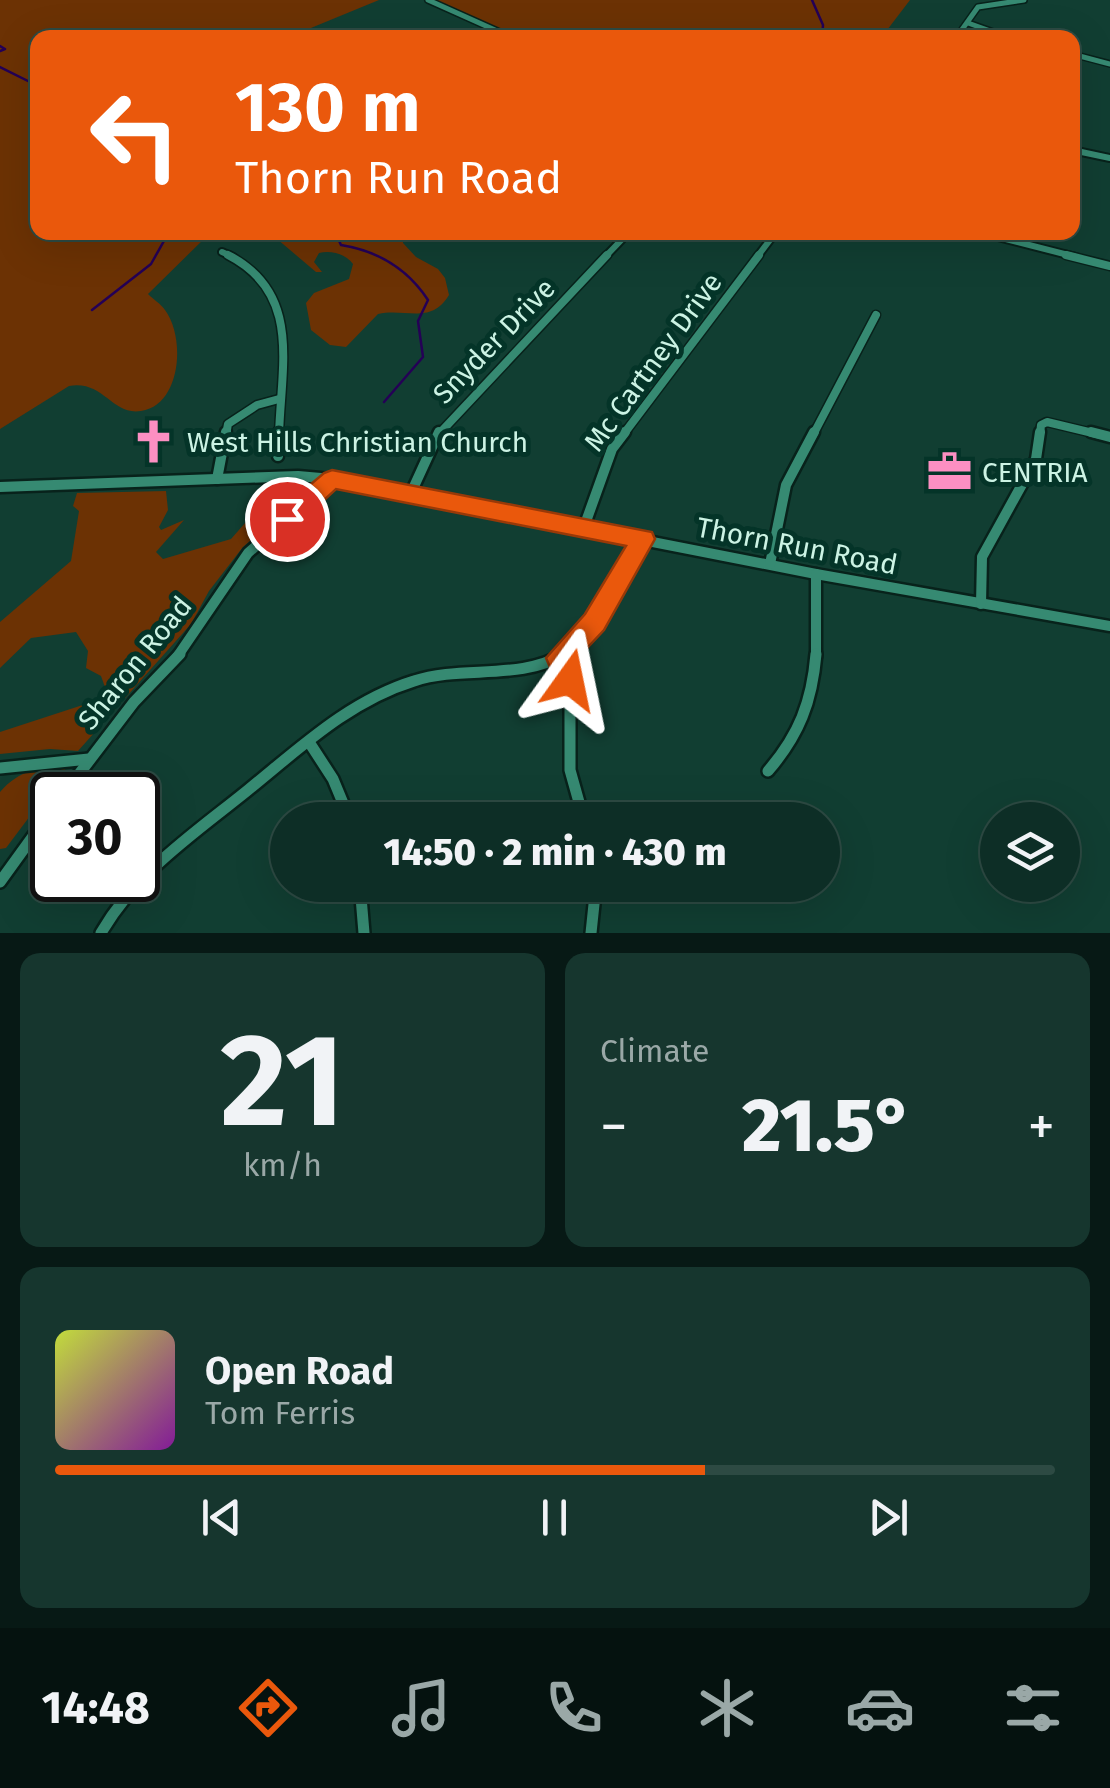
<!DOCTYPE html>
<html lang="en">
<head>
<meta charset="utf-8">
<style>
	body { margin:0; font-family:"Fira Sans",sans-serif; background:#16362e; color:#f1f3f6; height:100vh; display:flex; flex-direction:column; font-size:38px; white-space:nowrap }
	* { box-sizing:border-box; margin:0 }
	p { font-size:32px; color:#9aa8a7 }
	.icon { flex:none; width:55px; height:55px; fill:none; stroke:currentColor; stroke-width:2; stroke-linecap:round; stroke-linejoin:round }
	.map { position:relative; height:933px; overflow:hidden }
	.panel { display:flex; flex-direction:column; gap:20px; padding:20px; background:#071915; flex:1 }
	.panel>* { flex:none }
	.top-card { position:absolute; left:30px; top:30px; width:1050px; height:210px; border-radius:20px; box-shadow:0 10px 40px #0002,0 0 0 2px #2d4a43; background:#ea580c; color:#fff; overflow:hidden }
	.tools { position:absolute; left:980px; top:802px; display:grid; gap:20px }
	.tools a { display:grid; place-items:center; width:100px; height:100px; border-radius:50%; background:#0d2e26; box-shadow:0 10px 40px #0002,0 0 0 2px #2d4a43; font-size:50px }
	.speed { position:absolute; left:30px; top:772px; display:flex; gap:20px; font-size:50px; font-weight:700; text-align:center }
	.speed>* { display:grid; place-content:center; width:130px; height:130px; border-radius:50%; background:#0d2e26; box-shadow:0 10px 40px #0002,0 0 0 2px #2d4a43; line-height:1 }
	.speed .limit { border:5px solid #111; border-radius:15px; background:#fff; color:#111 }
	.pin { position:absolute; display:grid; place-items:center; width:85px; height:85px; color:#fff; margin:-42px; border:5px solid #fff; border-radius:50%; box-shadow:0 2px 10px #0007 }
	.me { position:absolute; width:110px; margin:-55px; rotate:12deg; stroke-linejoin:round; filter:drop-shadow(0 0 8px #0008) }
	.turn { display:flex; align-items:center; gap:35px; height:210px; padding:0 40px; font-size:45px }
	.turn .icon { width:130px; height:130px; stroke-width:2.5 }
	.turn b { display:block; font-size:70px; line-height:85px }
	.big { font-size:75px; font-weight:800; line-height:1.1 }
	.panel .widget { flex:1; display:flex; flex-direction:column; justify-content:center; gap:15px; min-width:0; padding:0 35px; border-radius:20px; background:#16362e }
	.panel .dial { align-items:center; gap:0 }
	.dial b { font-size:130px; line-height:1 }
	.song { display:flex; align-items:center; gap:30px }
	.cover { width:120px; height:120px; border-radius:15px; background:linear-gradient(135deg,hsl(70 70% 55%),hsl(290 70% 35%)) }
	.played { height:10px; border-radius:5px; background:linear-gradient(90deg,#ea580c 65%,#2d4a43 65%) }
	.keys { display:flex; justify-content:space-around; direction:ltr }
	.heat { display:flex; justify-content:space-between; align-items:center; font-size:55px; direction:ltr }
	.panel .tiles { flex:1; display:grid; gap:20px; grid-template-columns:1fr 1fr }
	.widget:last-child { grid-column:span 2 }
	.trip { position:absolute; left:270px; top:802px; width:570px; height:100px; border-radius:50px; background:#0d2e26; box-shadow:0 10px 40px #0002,0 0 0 2px #2d4a43; font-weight:800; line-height:100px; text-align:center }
	.tabs { display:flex; height:160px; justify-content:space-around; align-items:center; background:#05120f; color:#9aa8a7 }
	.tabs .icon { width:70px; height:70px }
	.tabs .selected { color:#ea580c }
	.tabs b { font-size:45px; color:#f1f3f6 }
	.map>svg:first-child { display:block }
	.green { fill:#6c3204 }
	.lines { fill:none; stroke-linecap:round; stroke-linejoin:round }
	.stream { stroke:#240056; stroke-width:2.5 }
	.minor-far4-casing { stroke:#08221b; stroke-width:8 }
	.minor-far3-casing { stroke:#08221b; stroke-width:10 }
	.minor-far2-casing { stroke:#08221b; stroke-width:11 }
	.minor-far1-casing { stroke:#08221b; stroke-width:15 }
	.minor-casing { stroke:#08221b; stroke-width:16 }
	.minor-far4 { stroke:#368a72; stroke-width:5 }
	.minor-far3 { stroke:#368a72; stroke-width:6 }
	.minor-far2 { stroke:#368a72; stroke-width:8 }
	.minor-far1 { stroke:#368a72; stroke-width:10 }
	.minor { stroke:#368a72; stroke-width:11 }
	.route { fill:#ea580c; stroke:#983908; stroke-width:2.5 }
	.labels { text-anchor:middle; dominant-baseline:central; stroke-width:10; stroke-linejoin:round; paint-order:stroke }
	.street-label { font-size:28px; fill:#ccf3e4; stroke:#043428 }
	.poi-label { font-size:28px; fill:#ccf3e4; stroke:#043428; text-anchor:start }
</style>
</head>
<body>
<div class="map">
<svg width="1110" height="933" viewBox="0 0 1110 933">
	<rect width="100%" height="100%" fill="#113e32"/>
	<g class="green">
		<path d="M0 0H379L289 37 38 38V232L210 233 148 294C153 299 161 304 165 310 186 338 181 405 141 411 112 416 104 380 69 386L0 429Z"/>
		<polygon points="433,0 910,0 881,38 519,37"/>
		<path d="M270 233H403V243L416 257 438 269 445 278 449 295C431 325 406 308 378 314L346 347 330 345 311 330 306 303 314 293 349 279 353 264C346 254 331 250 319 253L314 262 322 272H316Z"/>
		<path d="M312 482 315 485 243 547 209 591 191 624 78 751 50 749 0 754V732L98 700 106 690 101 676 86 668 88 651 76 632 31 638 0 668V622L71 561 79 511 73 506 77 493 166 491 168 510 159 527 161 530 184 520 156 552 163 559 231 539 253 514C278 511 287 483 312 482Z"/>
		<path d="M69 764 6 848 0 849V792C20 769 40 768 69 764Z"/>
	</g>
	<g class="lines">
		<g class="stream">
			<polyline points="812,0 823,25 822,38"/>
			<polyline points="0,46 5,49 0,51"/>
			<polyline points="0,67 38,86"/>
			<path d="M335 232 341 245C378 251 407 268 428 300L418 321 423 357 384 402"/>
			<polyline points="92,310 151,264 169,232"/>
		</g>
		<defs>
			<g id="minor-far4">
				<polyline points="428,0 513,38"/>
				<polyline points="968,23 1010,38"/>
				<polyline points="956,38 978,7 1024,0"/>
				<polyline points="1072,54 1110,64"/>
			</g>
			<g id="minor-far3">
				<polyline points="1072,150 1110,158"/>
				<polyline points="978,232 1076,257"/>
				<polyline points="222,252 233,257"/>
				<polyline points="605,257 629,232"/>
				<polyline points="757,257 776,232"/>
			</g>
			<g id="minor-far2">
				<path d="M228 255C302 293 281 365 279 435"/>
				<polyline points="1066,255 1110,266"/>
				<polyline points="226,435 228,424 257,405 279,399"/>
				<polyline points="438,435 607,255"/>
				<polyline points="623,435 759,255"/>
				<polyline points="813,435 876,315"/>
				<polyline points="1040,435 1041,425 1047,422 1101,435"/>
			</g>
			<g id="minor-far1">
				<polyline points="1091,432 1110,437"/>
				<polyline points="278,456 279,432"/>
				<polyline points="217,479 226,432"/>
				<polyline points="0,487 298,476 332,479 816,574 1110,626"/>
				<polyline points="411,493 439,432"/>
				<polyline points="584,527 612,449 625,432"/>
				<polyline points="770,564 786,485 814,432"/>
				<polyline points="981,604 982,557 1036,459 1040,432"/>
				<polyline points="177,657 248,553 332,479"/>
				<path d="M560 657C601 631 620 579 643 539"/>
				<polyline points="816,657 816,574"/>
			</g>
			<g id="minor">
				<polyline points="560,657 570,681 570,770 584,820"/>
				<polyline points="309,742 333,779 350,820"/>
				<polyline points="0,768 89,759"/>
				<path d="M768 771C799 735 812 702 816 654"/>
				<polyline points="63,795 134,702 180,654"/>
				<polyline points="0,882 52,810"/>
				<polyline points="360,885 364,933"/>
				<path d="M101 933C136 872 195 833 248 790 300 748 349 701 414 681 462 665 520 681 564 654"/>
				<polyline points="591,933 596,885"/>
			</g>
		</defs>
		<use href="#minor-far4" class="minor-far4-casing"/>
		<use href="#minor-far3" class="minor-far3-casing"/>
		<use href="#minor-far2" class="minor-far2-casing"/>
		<use href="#minor-far1" class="minor-far1-casing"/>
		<use href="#minor" class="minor-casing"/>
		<use href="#minor-far4" class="minor-far4"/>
		<use href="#minor-far3" class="minor-far3"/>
		<use href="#minor-far2" class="minor-far2"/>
		<use href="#minor-far1" class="minor-far1"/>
		<use href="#minor" class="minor"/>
	</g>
	<polygon class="route" points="332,470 652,532 655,539 604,630 575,661 584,680 580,690 570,694 560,690 546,658 585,614 626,546 336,489 296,526 278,526 275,519 278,512 324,473"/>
	<defs>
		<symbol id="church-bare" viewBox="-9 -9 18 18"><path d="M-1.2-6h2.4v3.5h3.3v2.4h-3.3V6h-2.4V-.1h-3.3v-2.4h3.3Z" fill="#fc8fc2" stroke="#043428" stroke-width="2.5" paint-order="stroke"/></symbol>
		<symbol id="office-bare" viewBox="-9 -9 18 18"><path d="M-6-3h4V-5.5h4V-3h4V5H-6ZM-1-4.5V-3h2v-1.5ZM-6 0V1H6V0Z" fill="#fc8fc2" stroke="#043428" stroke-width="2.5" paint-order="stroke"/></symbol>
	</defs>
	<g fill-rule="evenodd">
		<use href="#church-bare" x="122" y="410" width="63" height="63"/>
		<use href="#office-bare" x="918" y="440" width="63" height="63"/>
	</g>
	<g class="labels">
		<g class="street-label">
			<text transform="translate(494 341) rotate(-46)">Snyder Drive</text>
			<text transform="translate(653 362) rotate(-54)">Mc Cartney Drive</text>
			<text transform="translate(797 546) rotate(11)">Thorn Run Road</text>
			<text transform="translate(135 663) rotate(-51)">Sharon Road</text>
		</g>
		<g class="poi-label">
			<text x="187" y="442">West Hills Christian Church</text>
			<text x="982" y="472">CENTRIA</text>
		</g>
	</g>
</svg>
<div class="tools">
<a><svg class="icon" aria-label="layers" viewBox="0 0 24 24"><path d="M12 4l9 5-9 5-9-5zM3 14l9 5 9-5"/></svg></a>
</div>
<div class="speed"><div class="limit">30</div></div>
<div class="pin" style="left:287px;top:519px;background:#d93025"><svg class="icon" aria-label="arrive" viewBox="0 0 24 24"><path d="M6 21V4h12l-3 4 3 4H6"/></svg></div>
<svg class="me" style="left:570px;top:680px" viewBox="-20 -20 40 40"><path d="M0-17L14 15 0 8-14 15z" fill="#ea580c" stroke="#fff" stroke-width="4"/></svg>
<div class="trip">14:50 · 2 min · 430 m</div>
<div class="top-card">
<div class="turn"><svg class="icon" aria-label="left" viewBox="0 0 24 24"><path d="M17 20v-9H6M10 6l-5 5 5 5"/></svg><div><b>130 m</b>Thorn Run Road</div></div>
</div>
</div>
<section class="panel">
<div class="tiles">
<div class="widget dial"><b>21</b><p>km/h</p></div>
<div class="widget"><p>Climate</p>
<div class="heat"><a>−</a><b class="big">21.5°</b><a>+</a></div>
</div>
<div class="widget">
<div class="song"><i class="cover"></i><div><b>Open Road</b><p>Tom Ferris</p></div></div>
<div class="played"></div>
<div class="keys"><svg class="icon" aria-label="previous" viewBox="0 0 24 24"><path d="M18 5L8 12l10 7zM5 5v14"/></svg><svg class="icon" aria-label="pause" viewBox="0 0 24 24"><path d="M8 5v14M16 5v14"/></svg><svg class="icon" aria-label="next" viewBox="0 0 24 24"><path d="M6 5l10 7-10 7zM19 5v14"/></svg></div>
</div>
</div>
</section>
<nav class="tabs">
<b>14:48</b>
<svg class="icon selected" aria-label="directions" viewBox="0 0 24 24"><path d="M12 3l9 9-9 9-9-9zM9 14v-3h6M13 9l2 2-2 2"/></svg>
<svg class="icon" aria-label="music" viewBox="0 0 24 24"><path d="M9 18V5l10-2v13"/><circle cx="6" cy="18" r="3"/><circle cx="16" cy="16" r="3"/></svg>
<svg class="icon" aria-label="phone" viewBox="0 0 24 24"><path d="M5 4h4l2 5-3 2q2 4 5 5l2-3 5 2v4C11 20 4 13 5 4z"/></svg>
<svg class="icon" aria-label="climate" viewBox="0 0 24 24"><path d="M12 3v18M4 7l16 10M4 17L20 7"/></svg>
<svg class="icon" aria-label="car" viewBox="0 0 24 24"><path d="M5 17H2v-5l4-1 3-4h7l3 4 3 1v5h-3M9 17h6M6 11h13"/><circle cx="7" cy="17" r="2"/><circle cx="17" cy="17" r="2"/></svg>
<svg class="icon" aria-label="filters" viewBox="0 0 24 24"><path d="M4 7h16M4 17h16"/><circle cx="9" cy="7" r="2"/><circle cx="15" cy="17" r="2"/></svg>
</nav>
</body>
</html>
